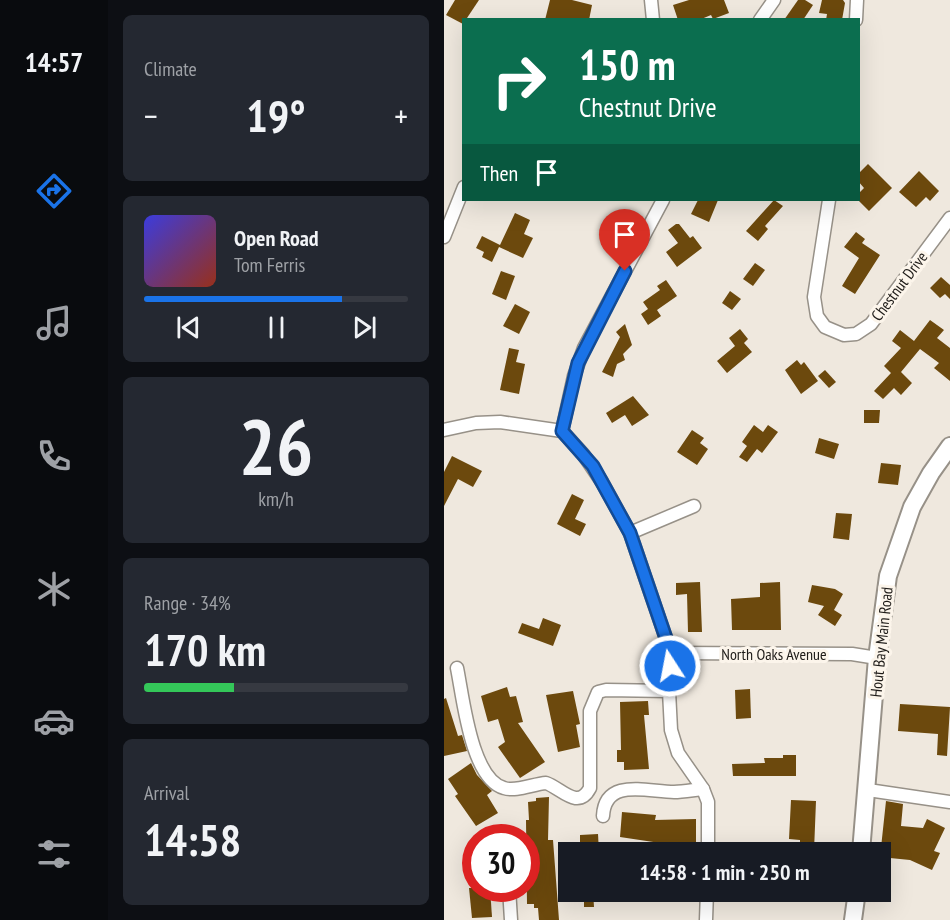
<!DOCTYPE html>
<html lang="en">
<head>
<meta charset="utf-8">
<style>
	body { margin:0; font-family:"PT Sans Narrow",sans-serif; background:#242831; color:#f1f3f6; height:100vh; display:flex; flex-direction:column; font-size:22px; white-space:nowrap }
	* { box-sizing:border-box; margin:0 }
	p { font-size:20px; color:#9ea1a6 }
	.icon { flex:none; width:33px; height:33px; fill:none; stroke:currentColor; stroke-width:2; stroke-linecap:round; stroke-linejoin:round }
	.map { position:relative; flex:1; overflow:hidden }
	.side { display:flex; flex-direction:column; gap:15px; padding:15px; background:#0d0f14; width:336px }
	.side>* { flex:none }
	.hud { position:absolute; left:18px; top:18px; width:398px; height:183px; border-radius:0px; box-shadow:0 6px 24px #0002; background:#0b6e4f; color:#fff; overflow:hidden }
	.speed { position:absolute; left:18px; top:824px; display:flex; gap:12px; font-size:30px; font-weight:700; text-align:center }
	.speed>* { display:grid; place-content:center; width:78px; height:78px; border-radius:50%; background:#171b24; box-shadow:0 6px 24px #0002; line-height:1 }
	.speed .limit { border:9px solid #d22; background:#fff; color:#111 }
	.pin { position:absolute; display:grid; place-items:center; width:51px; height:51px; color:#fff; margin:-62px -26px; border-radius:50% 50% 50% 0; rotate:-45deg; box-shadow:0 0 6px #0007 }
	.pin .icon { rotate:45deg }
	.me { position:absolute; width:66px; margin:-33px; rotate:349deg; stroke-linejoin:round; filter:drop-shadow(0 0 4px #0008) }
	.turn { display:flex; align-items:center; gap:21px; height:126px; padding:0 18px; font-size:27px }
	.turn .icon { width:78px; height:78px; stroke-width:2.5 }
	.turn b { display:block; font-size:42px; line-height:51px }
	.then { display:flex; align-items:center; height:57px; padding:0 18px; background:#0003; gap:12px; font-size:22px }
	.big { font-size:45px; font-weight:800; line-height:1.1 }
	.side .tile { flex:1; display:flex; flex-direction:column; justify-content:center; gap:9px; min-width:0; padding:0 21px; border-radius:9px; background:#242831 }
	.side .dial { align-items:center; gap:0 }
	.dial b { font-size:78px; line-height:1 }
	.song { display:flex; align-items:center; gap:18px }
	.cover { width:72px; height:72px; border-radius:9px; background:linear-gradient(135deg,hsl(240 70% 55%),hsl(10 70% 35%)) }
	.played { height:6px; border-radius:3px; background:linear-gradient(90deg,#1a73e8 75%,#363941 75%) }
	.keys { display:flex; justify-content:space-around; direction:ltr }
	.heat { display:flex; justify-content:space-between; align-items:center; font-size:33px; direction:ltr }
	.charge { height:9px; border-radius:4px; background:linear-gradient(90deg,#34c759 34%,#363941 0) }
	.trip { position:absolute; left:114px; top:842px; width:333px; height:60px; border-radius:0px; background:#171b24; box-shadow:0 6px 24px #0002; font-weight:800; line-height:60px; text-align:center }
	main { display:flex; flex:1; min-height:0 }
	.tabs { display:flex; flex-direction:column; width:108px; justify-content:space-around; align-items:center; background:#090b0e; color:#9ea1a6 }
	.tabs .icon { width:42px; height:42px }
	.tabs .selected { color:#1a73e8 }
	.tabs b { font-size:27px; color:#f1f3f6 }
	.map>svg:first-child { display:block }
	.building { fill:#6c490d }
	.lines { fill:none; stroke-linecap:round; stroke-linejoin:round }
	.minor-casing { stroke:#979188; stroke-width:15 }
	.major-casing { stroke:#979188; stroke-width:20 }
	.minor { stroke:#fff; stroke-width:12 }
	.major { stroke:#fff; stroke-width:16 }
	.route-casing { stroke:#114b97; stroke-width:15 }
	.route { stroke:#1a73e8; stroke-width:10 }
	.labels { text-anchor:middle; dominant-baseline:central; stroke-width:6; stroke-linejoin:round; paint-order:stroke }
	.street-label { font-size:16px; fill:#1e1b18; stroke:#fcf5eb }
</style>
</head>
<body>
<main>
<nav class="tabs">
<b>14:57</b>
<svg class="icon selected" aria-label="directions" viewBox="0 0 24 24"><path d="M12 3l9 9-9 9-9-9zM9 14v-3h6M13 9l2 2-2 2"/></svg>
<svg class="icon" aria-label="music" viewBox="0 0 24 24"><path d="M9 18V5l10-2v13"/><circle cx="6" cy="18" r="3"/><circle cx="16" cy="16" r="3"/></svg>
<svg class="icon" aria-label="phone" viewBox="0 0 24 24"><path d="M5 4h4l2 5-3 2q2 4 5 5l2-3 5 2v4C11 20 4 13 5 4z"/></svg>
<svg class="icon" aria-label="climate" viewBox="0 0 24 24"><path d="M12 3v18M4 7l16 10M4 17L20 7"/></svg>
<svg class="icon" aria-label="car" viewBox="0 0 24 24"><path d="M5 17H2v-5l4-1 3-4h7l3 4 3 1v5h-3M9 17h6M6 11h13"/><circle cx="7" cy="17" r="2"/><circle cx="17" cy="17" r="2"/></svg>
<svg class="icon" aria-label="filters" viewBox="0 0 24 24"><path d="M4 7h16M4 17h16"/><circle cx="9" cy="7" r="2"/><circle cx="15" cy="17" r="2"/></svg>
</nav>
<section class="side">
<div class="tile"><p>Climate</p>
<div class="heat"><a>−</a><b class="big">19°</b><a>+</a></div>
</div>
<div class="tile">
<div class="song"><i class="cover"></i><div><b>Open Road</b><p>Tom Ferris</p></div></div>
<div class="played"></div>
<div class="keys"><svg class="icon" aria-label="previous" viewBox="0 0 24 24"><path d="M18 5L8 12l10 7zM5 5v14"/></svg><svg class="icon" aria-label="pause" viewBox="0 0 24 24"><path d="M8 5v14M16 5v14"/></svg><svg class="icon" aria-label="next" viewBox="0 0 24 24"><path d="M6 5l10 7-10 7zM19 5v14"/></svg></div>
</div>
<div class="tile dial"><b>26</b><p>km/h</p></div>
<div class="tile"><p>Range · 34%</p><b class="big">170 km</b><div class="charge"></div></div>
<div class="tile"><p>Arrival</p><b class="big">14:58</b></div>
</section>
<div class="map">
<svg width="506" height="920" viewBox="0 0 506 920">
	<rect width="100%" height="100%" fill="#efe8de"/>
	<g class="building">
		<polygon points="11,0 35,0 19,24 2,15"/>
		<polygon points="106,0 128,0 148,5 145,20 101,20"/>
		<polygon points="245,0 280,0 285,13 269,19 267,15 255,20 234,20 229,5"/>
		<polygon points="354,0 361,0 369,5 359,20 340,20"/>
		<polygon points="378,0 399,0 401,3 398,20 382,20 383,14 375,13"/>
		<polygon points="424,164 448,188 425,211 414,200 414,194 420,188 414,181 414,174"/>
		<polygon points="475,171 495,191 486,201 482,197 472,207 455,192"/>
		<polygon points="254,200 274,200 265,222 247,214"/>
		<polygon points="330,200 339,206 321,226 324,229 314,241 302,231"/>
		<polygon points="71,213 86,220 80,234 89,238 79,258 55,247 48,262 38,257 40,252 32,248 38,236 56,245"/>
		<polygon points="232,224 235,224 246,238 249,236 258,248 233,267 222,252 234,243 224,230"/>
		<polygon points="412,232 421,239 418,243 436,255 411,294 398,286 415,258 400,247"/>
		<polygon points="311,263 321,270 309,286 299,279"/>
		<polygon points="57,271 71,276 62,300 48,294"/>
		<polygon points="497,277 506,285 506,299 501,294 496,298 486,288"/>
		<polygon points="222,280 233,296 213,310 217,316 204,325 197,314 204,309 199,302 216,290 213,286"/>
		<polygon points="286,291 297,299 288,310 278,303"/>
		<polygon points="71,304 86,312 75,334 59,326"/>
		<polygon points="486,320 500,330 493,338 506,348 506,381 490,368 495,363 476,349 457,372 468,383 457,395 450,388 439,399 430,391 447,373 440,366 457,348 448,341 456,330 470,341"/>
		<polygon points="181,324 188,345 179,354 181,360 173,364 169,377 158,372 176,337 172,332"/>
		<polygon points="296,329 304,339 300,343 308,352 283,373 273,361 291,346 285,338"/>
		<polygon points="65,348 75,350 72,362 81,364 75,394 56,390"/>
		<polygon points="353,360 357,365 360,362 374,381 357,394 341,370"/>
		<polygon points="381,370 392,382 385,388 374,376"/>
		<polygon points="189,396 205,415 188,426 181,415 168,423 162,413"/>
		<polygon points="420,410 436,410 435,423 420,423"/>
		<polygon points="310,425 319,432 324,425 334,432 318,453 313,449 303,462 295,457 303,446 298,442"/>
		<polygon points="248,430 260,438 256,443 264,449 253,465 233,452"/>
		<polygon points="375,438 395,444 390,459 371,453"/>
		<polygon points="8,456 38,471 29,487 14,479 0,506 0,472"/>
		<polygon points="437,463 457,465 454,485 434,483"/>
		<polygon points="128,494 140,500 131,519 142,524 136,536 113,524"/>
		<polygon points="392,513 408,514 405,540 389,538"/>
		<polygon points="256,582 258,632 244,632 243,594 232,595 232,583"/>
		<polygon points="336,582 337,630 288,630 287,599 316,597 316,583"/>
		<polygon points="368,585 391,589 399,594 390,610 398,615 391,626 374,615 380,606 364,602"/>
		<polygon points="99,618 117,625 109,646 74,633 78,623 95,629"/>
		<polygon points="63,687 66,697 72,696 79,722 74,723 101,762 76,778 54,747 61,742 54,719 44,722 37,696"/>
		<polygon points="306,689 307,718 292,719 291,690"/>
		<polygon points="129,691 136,724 132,725 136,747 114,752 102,695"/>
		<polygon points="2,698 14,736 18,735 23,751 0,756 0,699"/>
		<polygon points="204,701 205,715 200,715 205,769 180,770 180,762 173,762 173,750 177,750 176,702"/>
		<polygon points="456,704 506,707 503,756 493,755 494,734 454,731"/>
		<polygon points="339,755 352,755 352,776 289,776 288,764 321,763 320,758 339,758"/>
		<polygon points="27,763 33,775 48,791 43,795 54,813 32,826 11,796 14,794 4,779"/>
		<polygon points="105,797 104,840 109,840 115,920 95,920 94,908 90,908 90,904 83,904 82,820 85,820 84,802 92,801 92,798"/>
		<polygon points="347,800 372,801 370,851 356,850 356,840 345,839"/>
		<polygon points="442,801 459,804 457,826 479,828 483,819 501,828 490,851 496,853 488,870 466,860 436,857"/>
		<polygon points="178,812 212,815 211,820 252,819 252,842 216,843 176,837"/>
		<polygon points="154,834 155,852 136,852 136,835"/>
		<polygon points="25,888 46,888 48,917 28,918"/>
		<polygon points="140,891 149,891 150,907 140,907"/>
	</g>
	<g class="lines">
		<defs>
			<g id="minor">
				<polyline points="207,0 209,20"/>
				<polyline points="316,20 330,0"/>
				<polyline points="412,20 413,0"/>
				<polyline points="385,200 370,297 373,316 381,327 400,335 412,334 427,324 506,218"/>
				<polyline points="0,237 20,187"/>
				<polyline points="0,430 32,423 56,422 118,431 139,454 158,482 186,533 227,653 225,691 227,730 234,753 259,789 264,802 264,852"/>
				<polyline points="118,431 130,376 140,348 219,200"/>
				<polyline points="186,533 250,506"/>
				<polyline points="227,653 408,654 433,658"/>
				<path d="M13 668C19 697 27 779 60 788 72 792 89 784 102 783 117 788 134 811 146 788V711L154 692 162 690 225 691"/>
				<polyline points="424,790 506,802"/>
				<path d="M159 816C161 777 204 792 230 792 239 792 249 790 259 789"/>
				<polyline points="65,888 67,920"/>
				<polyline points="262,920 263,891"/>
			</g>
			<g id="major">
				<polyline points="417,852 433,658 444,576 468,507 487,473 506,446"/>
				<polyline points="409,920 413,891"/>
			</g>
		</defs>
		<use href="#minor" class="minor-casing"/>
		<use href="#major" class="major-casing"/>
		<use href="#minor" class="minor"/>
		<use href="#major" class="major"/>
	</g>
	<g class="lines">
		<defs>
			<polyline id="route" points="181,271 134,363 118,431 149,466 186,533 227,653 226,666"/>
		</defs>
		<use href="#route" class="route-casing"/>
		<use href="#route" class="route"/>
	</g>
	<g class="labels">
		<g class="street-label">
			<text transform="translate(455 286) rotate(-53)">Chestnut Drive</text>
			<text transform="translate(437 642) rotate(-84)">Hout Bay Main Road</text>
			<text x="330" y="654">North Oaks Avenue</text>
		</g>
	</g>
</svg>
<div class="speed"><div class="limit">30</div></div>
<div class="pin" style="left:181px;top:271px;background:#d93025"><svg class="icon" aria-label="arrive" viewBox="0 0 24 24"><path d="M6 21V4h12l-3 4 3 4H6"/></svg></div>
<svg class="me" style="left:226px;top:666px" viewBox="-20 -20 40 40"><circle r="17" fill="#1a73e8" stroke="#fff" stroke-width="3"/><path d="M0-11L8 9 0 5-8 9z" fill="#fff"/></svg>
<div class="trip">14:58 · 1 min · 250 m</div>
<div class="hud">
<div class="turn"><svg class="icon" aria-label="right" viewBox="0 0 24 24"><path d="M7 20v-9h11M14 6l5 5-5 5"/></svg><div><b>150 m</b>Chestnut Drive</div></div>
<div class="then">Then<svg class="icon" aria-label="arrive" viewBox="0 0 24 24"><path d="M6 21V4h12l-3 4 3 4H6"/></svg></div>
</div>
</div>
</main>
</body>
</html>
